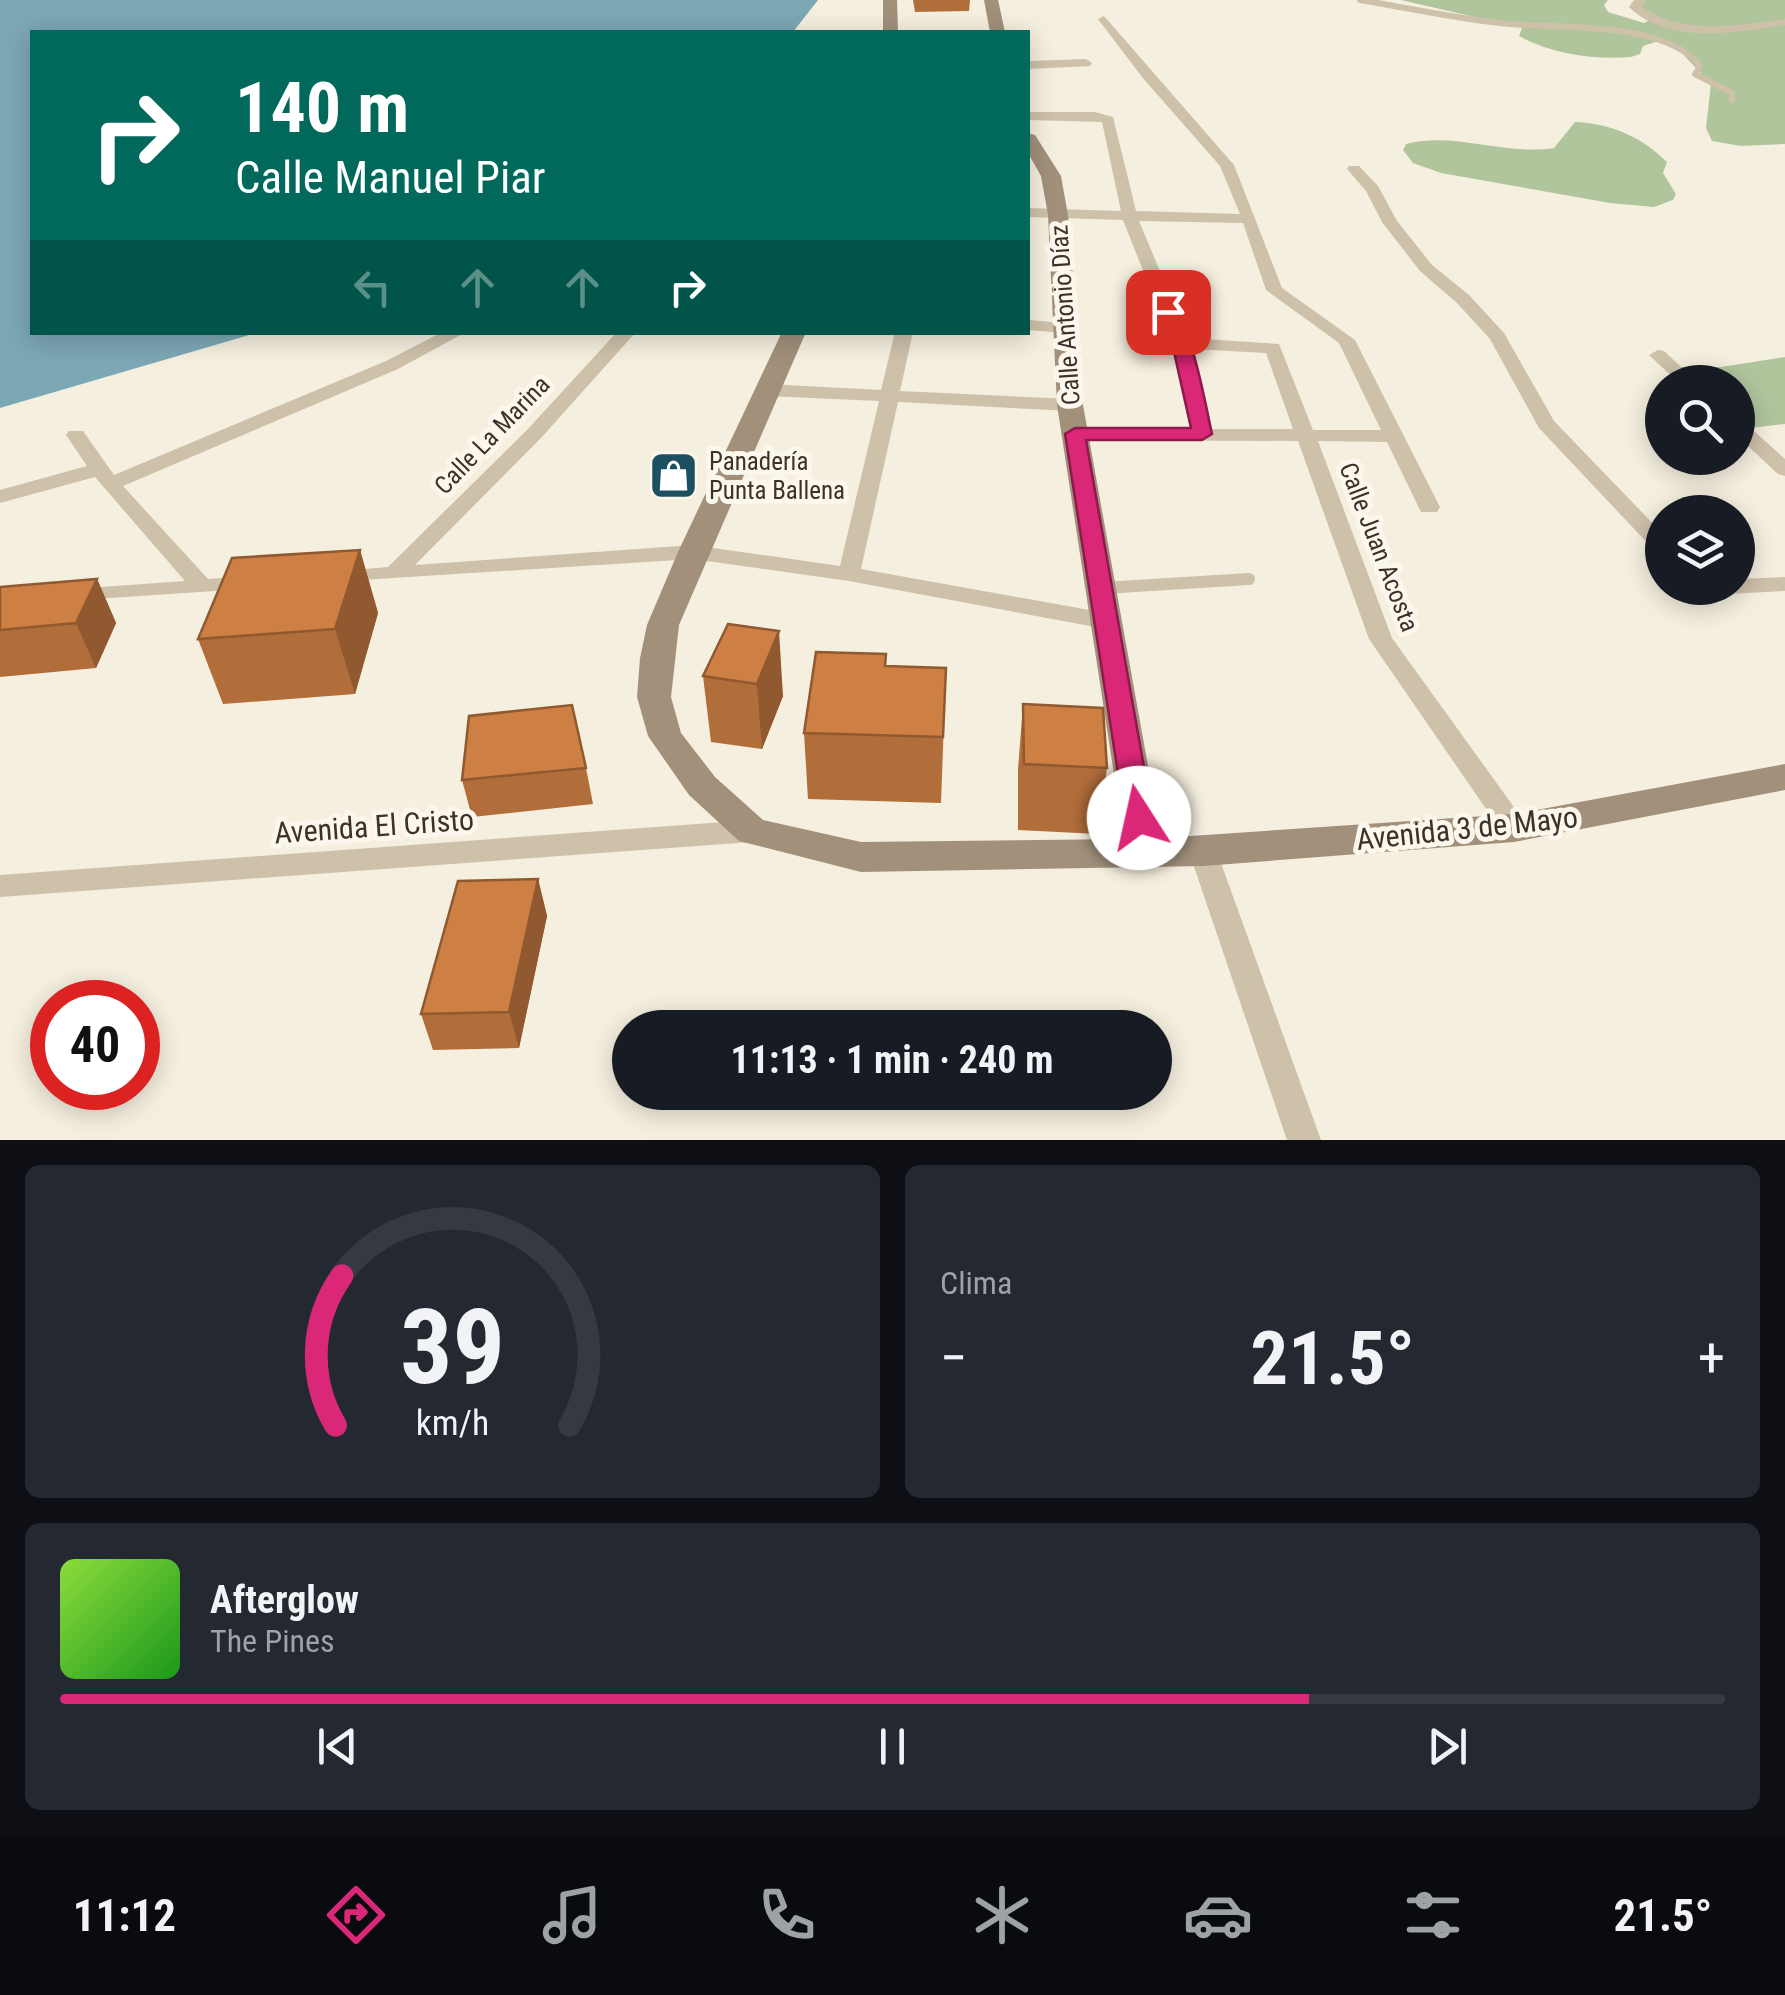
<!DOCTYPE html>
<html lang="es">
<head>
<meta charset="utf-8">
<style>
	body { margin:0; font-family:"Roboto Condensed",sans-serif; background:#242831; color:#f1f3f6; height:100vh; display:flex; flex-direction:column; font-size:38px; white-space:nowrap }
	* { box-sizing:border-box; margin:0 }
	p { font-size:32px; color:#9ea1a6 }
	.icon { flex:none; width:55px; height:55px; fill:none; stroke:currentColor; stroke-width:2; stroke-linecap:round; stroke-linejoin:round }
	.map { position:relative; height:1140px; overflow:hidden }
	.drawer { display:flex; flex-direction:column; gap:25px; padding:25px; background:#0d0f14; flex:1 }
	.drawer>* { flex:none }
	.top-card { position:absolute; left:30px; top:30px; width:1000px; height:305px; border-radius:0px; box-shadow:0 5px 25px #0003; background:#00695c; color:#fff; overflow:hidden }
	.fabs { position:absolute; left:1645px; top:365px; display:grid; gap:20px }
	.fabs a { display:grid; place-items:center; width:110px; height:110px; border-radius:50%; background:#171b24; box-shadow:0 5px 25px #0003; font-size:50px }
	.speed { position:absolute; left:30px; top:980px; display:flex; gap:20px; font-size:50px; font-weight:700; text-align:center }
	.speed>* { display:grid; place-content:center; width:130px; height:130px; border-radius:50%; background:#171b24; box-shadow:0 5px 25px #0003; line-height:1 }
	.speed .limit { border:15px solid #d22; background:#fff; color:#111 }
	.pin { position:absolute; display:grid; place-items:center; width:85px; height:85px; color:#fff; margin:-42px; border-radius:20px; box-shadow:0 5px 15px #0006 }
	.me { position:absolute; width:110px; margin:-55px; rotate:350deg; stroke-linejoin:round; filter:drop-shadow(0 0 8px #0008) }
	.turn { display:flex; align-items:center; gap:35px; height:210px; padding:0 40px; font-size:45px }
	.turn .icon { width:130px; height:130px; stroke-width:2.5 }
	.turn b { display:block; font-size:70px; line-height:85px }
	.lanes { display:flex; align-items:center; height:95px; padding:0 40px; background:#0003; justify-content:center; gap:50px; direction:ltr }
	.lanes .off { opacity:.35 }
	.big { font-size:75px; font-weight:700; line-height:1.1 }
	.drawer .widget { flex:1; display:flex; flex-direction:column; justify-content:center; gap:15px; min-width:0; padding:0 35px; border-radius:15px; background:#242831 }
	.drawer .dial { align-items:center; gap:0 }
	.dial svg { height:260px; overflow:visible; fill:none; stroke:#363941; stroke-width:7; stroke-linecap:round; text-anchor:middle }
	.dial text { fill:#f1f3f6; stroke:none }
	.song { display:flex; align-items:center; gap:30px }
	.cover { width:120px; height:120px; border-radius:15px; background:linear-gradient(135deg,hsl(90 70% 55%),hsl(120 70% 35%)) }
	.played { height:10px; border-radius:5px; background:linear-gradient(90deg,#db2777 75%,#363941 75%) }
	.keys { display:flex; justify-content:space-around; direction:ltr }
	.heat { display:flex; justify-content:space-between; align-items:center; font-size:55px; direction:ltr }
	.drawer .tiles { flex:1; display:grid; gap:25px; grid-template-columns:1fr 1fr }
	.widget:last-child { grid-column:span 2 }
	.trip { position:absolute; left:612px; top:1010px; width:560px; height:100px; border-radius:50px; background:#171b24; box-shadow:0 5px 25px #0003; font-weight:700; line-height:100px; text-align:center }
	.tabs { display:flex; height:160px; justify-content:space-around; align-items:center; background:#090b0e; color:#9ea1a6 }
	.tabs .icon { width:70px; height:70px }
	.tabs .current { color:#db2777 }
	.tabs b { font-size:45px; color:#f1f3f6 }
	.map>svg:first-child { display:block }
	.green { fill:#b1c59d }
	.water { fill:#7ca7b4 }
	.lines { fill:none; stroke-linecap:round; stroke-linejoin:round }
	.lane-far1 { stroke:#cec1aa; stroke-width:6 }
	.lane { stroke:#cec1aa; stroke-width:12 }
	.street { fill:#cec1aa; fill-rule:evenodd }
	.secondary { fill:#a2907b; fill-rule:evenodd }
	.wall { fill:#b16d3a }
	.shaded-wall { fill:#905930 }
	.building { fill:#ce7f44; stroke:#905930; stroke-width:2.5 }
	.route { fill:#db2777; stroke:#8e194d; stroke-width:2.5 }
	.labels { text-anchor:middle; dominant-baseline:central; stroke-width:10; stroke-linejoin:round; paint-order:stroke }
	.street-label { font-size:25px; fill:#3b322a; stroke:#fcf7ec }
	.poi-label { font-size:25px; fill:#3b322a; stroke:#fcf7ec; text-anchor:start }
	.near-street-label { font-size:30px; fill:#3b322a; stroke:#fcf7ec }
</style>
</head>
<body>
<div class="map">
<svg width="1785" height="1140" viewBox="0 0 1785 1140">
	<rect width="100%" height="100%" fill="#f5efdf"/>
	<g class="green">
		<path d="M1401 0H1608L1604 5 1608 12 1644 23 1651 19 1640 7 1643 0H1785V144L1741 146 1712 141 1706 128 1711 84 1678 49 1659 41 1643 46 1640 54 1631 57C1595 60 1551 54 1519 36L1522 28Z"/>
		<path d="M1575 122C1610 123 1642 137 1667 162L1663 173 1676 194 1673 200 1654 207 1610 203 1441 173 1413 163 1403 150 1406 144C1454 131 1505 156 1554 148Z"/>
		<polygon points="1785,357 1785,424 1750,428 1738,418 1738,382 1694,382 1683,373"/>
	</g>
	<polygon class="water" points="0,0 818,0 793,32 32,32 32,332 256,333 0,408"/>
	<g class="lines">
		<path class="lane-far1" d="M1360 0C1410 8 1461 20 1511 24 1563 29 1666 21 1700 66L1695 74 1732 93V100"/>
		<polyline class="lane" points="1103,588 1249,579"/>
		<g class="street">
			<path d="M1634 0H1646L1641 6C1680 36 1740 25 1785 19V25C1736 33 1668 45 1629 7Z"/>
			<path d="M1104 16 1234 165 1282 288 1355 340 1440 507 1437 512H1421L1387 442 1318 441 1392 638 1524 821 1528 828 1524 835 1514 838 1504 835 1369 639 1298 441 1075 440 1065 434 1075 428 1191 429 1172 343 1123 220 1028 217V208L1121 211 1102 122 1028 120V112H1095L1113 117 1136 211 1240 214 1220 166 1142 77 1098 19ZM1139 221 1243 223 1266 290 1339 343 1381 430H1313L1279 344 1188 338ZM1191 349 1266 353 1293 429H1211Z"/>
			<polygon points="1086,59 1092,63 1090,66 1028,69 1028,61"/>
			<polygon points="1349,166 1359,166 1378,186 1397,221 1432,265 1469,295 1504,333 1554,421 1662,533 1662,551 1654,550 1539,428 1490,339 1457,303 1420,271 1382,222 1366,191 1347,169"/>
			<polygon points="1028,320 1064,323 1073,328 1064,333 1028,330"/>
			<polygon points="442,332 466,332 398,369 123,486 208,579 251,576 262,583 259,588 65,601 61,596 65,591 73,589 185,581 95,477 0,503 0,490 87,466 66,435 69,431 83,431 114,475 386,361"/>
			<polygon points="617,332 636,332 541,438 415,565 693,545 840,566 879,401 767,396 758,390 767,384 881,390 895,332 913,332 900,391 1070,399 1080,405 1070,411 898,402 861,569 1106,613 1118,621 1106,629 849,581 693,559 330,582 327,577 330,572 388,567 527,430"/>
			<polygon points="1658,350 1664,351 1697,382 1678,382 1649,355"/>
			<polygon points="1738,421 1745,423 1785,459 1785,476 1778,474 1738,437"/>
			<polygon points="1785,577 1785,591 1710,595 1699,588 1738,588 1738,579"/>
			<polygon points="752,820 762,824 766,831 762,838 752,842 0,897 0,875"/>
			<polygon points="1203,841 1213,844 1217,852 1321,1140 1287,1140 1189,852 1193,844"/>
		</g>
		<g class="secondary">
			<polygon points="883,0 897,0 898,32 883,32"/>
			<polygon points="984,0 998,0 1005,32 990,32"/>
			<polygon points="1028,133 1035,135 1061,176 1068,215 1083,405 1161,838 1514,814 1785,764 1785,790 1514,842 1203,866 861,872 739,841 689,795 648,736 637,697 640,658 647,625 678,552 782,332 806,332 679,625 671,697 681,733 715,777 763,820 861,842 1124,839 1057,405 1048,215 1041,176 1028,153"/>
		</g>
	</g>
	<g class="wall">
		<polygon points="913,0 970,0 969,11 915,12"/>
		<polygon points="360,550 378,613 355,694 223,704 198,639"/>
		<polygon points="97,579 116,623 96,668 0,677 0,587"/>
		<polygon points="728,624 783,696 762,749 711,742 703,676"/>
		<polygon points="946,668 941,803 808,799 804,733"/>
		<polygon points="1023,704 1107,768 1098,834 1018,830 1018,770"/>
		<polygon points="586,768 593,804 472,817 462,780"/>
		<polygon points="538,879 547,916 519,1048 433,1050 421,1014"/>
	</g>
	<g class="shaded-wall">
		<polygon points="360,550 378,613 355,694 335,629"/>
		<polygon points="97,579 116,623 96,668 76,623"/>
		<polygon points="779,631 783,696 762,749 757,684"/>
		<polygon points="538,879 547,916 519,1048 509,1012"/>
	</g>
	<g class="building">
		<polygon points="360,550 335,629 198,639 232,558"/>
		<polygon points="97,579 76,623 0,630 0,587"/>
		<polygon points="728,624 779,631 757,684 703,676"/>
		<polygon points="816,652 886,654 885,666 946,668 943,737 804,733"/>
		<polygon points="1023,704 1103,708 1107,768 1024,764"/>
		<polygon points="572,705 586,768 462,780 469,716"/>
		<polygon points="538,879 509,1012 421,1014 458,881"/>
	</g>
	<path class="route" d="M1168 307C1191 316 1206 408 1212 434L1202 440H1086L1153 818 1149 825 1139 828 1129 825 1125 818 1065 434 1075 428H1191L1172 343 1159 312Z"/>
	<defs>
		<symbol id="shop-square" viewBox="-11 -11 22 22"><rect x="-9" y="-9" width="18" height="18" rx="4" fill="#1c4f60" stroke="#fcf7ec"/><path d="M-5-2.5h2.3a2.7 3.5 0 0 1 5.4 0H5L5.5 6h-11ZM-1.5-2.5h3a1.5 2.3 0 0 0-3 0Z" fill="#fff"/></symbol>
	</defs>
	<g fill-rule="evenodd">
		<use href="#shop-square" x="646" y="448" width="55" height="55"/>
	</g>
	<g class="labels">
		<g class="street-label">
			<text transform="translate(1065 315) rotate(-94)">Calle Antonio Díaz</text>
			<text transform="translate(492 435) rotate(-46)">Calle La Marina</text>
			<text transform="translate(1379 547) rotate(69)">Calle Juan Acosta</text>
		</g>
		<g class="poi-label">
			<text x="709" y="461">Panadería<tspan x="709" dy="29">Punta Ballena</tspan></text>
		</g>
		<g class="near-street-label">
			<text transform="translate(374 826) rotate(-4)">Avenida El Cristo</text>
			<text transform="translate(1467 828) rotate(-6)">Avenida 3 de Mayo</text>
		</g>
	</g>
</svg>
<div class="fabs">
<a><svg class="icon" aria-label="search" viewBox="0 0 24 24"><circle cx="10" cy="10" r="6"/><path d="M15 15l6 6"/></svg></a>
<a><svg class="icon" aria-label="layers" viewBox="0 0 24 24"><path d="M12 4l9 5-9 5-9-5zM3 14l9 5 9-5"/></svg></a>
</div>
<div class="speed"><div class="limit">40</div></div>
<div class="pin" style="left:1168px;top:312px;background:#d93025"><svg class="icon" aria-label="arrive" viewBox="0 0 24 24"><path d="M6 21V4h12l-3 4 3 4H6"/></svg></div>
<svg class="me" style="left:1139px;top:818px" viewBox="-20 -20 40 40"><circle r="19" fill="#fff"/><path d="M0-13L10 11 0 6-10 11z" fill="#db2777"/></svg>
<div class="trip">11:13 · 1 min · 240 m</div>
<div class="top-card">
<div class="turn"><svg class="icon" aria-label="right" viewBox="0 0 24 24"><path d="M7 20v-9h11M14 6l5 5-5 5"/></svg><div><b>140 m</b>Calle Manuel Piar</div></div>
<div class="lanes"><svg class="icon off" aria-label="left" viewBox="0 0 24 24"><path d="M17 20v-9H6M10 6l-5 5 5 5"/></svg><svg class="icon off" aria-label="ahead" viewBox="0 0 24 24"><path d="M12 20V5M6 11l6-6 6 6"/></svg><svg class="icon off" aria-label="ahead" viewBox="0 0 24 24"><path d="M12 20V5M6 11l6-6 6 6"/></svg><svg class="icon" aria-label="right" viewBox="0 0 24 24"><path d="M7 20v-9h11M14 6l5 5-5 5"/></svg></div>
</div>
</div>
<section class="drawer">
<div class="tiles">
<div class="widget dial"><svg viewBox="0 0 100 80">
<path d="M14 69A42 42 0 1 1 86 69"/>
<path d="M14 69A42 42 0 0 1 16 23" stroke="#db2777"/>
<text x="50" y="56" font-size="32" font-weight="700">39</text>
<text x="50" y="72" font-size="11">km/h</text>
</svg></div>
<div class="widget"><p>Clima</p>
<div class="heat"><a>−</a><b class="big">21.5°</b><a>+</a></div>
</div>
<div class="widget">
<div class="song"><i class="cover"></i><div><b>Afterglow</b><p>The Pines</p></div></div>
<div class="played"></div>
<div class="keys"><svg class="icon" aria-label="previous" viewBox="0 0 24 24"><path d="M18 5L8 12l10 7zM5 5v14"/></svg><svg class="icon" aria-label="pause" viewBox="0 0 24 24"><path d="M8 5v14M16 5v14"/></svg><svg class="icon" aria-label="next" viewBox="0 0 24 24"><path d="M6 5l10 7-10 7zM19 5v14"/></svg></div>
</div>
</div>
</section>
<nav class="tabs">
<b>11:12</b>
<svg class="icon current" aria-label="directions" viewBox="0 0 24 24"><path d="M12 3l9 9-9 9-9-9zM9 14v-3h6M13 9l2 2-2 2"/></svg>
<svg class="icon" aria-label="music" viewBox="0 0 24 24"><path d="M9 18V5l10-2v13"/><circle cx="6" cy="18" r="3"/><circle cx="16" cy="16" r="3"/></svg>
<svg class="icon" aria-label="phone" viewBox="0 0 24 24"><path d="M5 4h4l2 5-3 2q2 4 5 5l2-3 5 2v4C11 20 4 13 5 4z"/></svg>
<svg class="icon" aria-label="climate" viewBox="0 0 24 24"><path d="M12 3v18M4 7l16 10M4 17L20 7"/></svg>
<svg class="icon" aria-label="car" viewBox="0 0 24 24"><path d="M5 17H2v-5l4-1 3-4h7l3 4 3 1v5h-3M9 17h6M6 11h13"/><circle cx="7" cy="17" r="2"/><circle cx="17" cy="17" r="2"/></svg>
<svg class="icon" aria-label="filters" viewBox="0 0 24 24"><path d="M4 7h16M4 17h16"/><circle cx="9" cy="7" r="2"/><circle cx="15" cy="17" r="2"/></svg>
<b>21.5°</b>
</nav>
</body>
</html>
